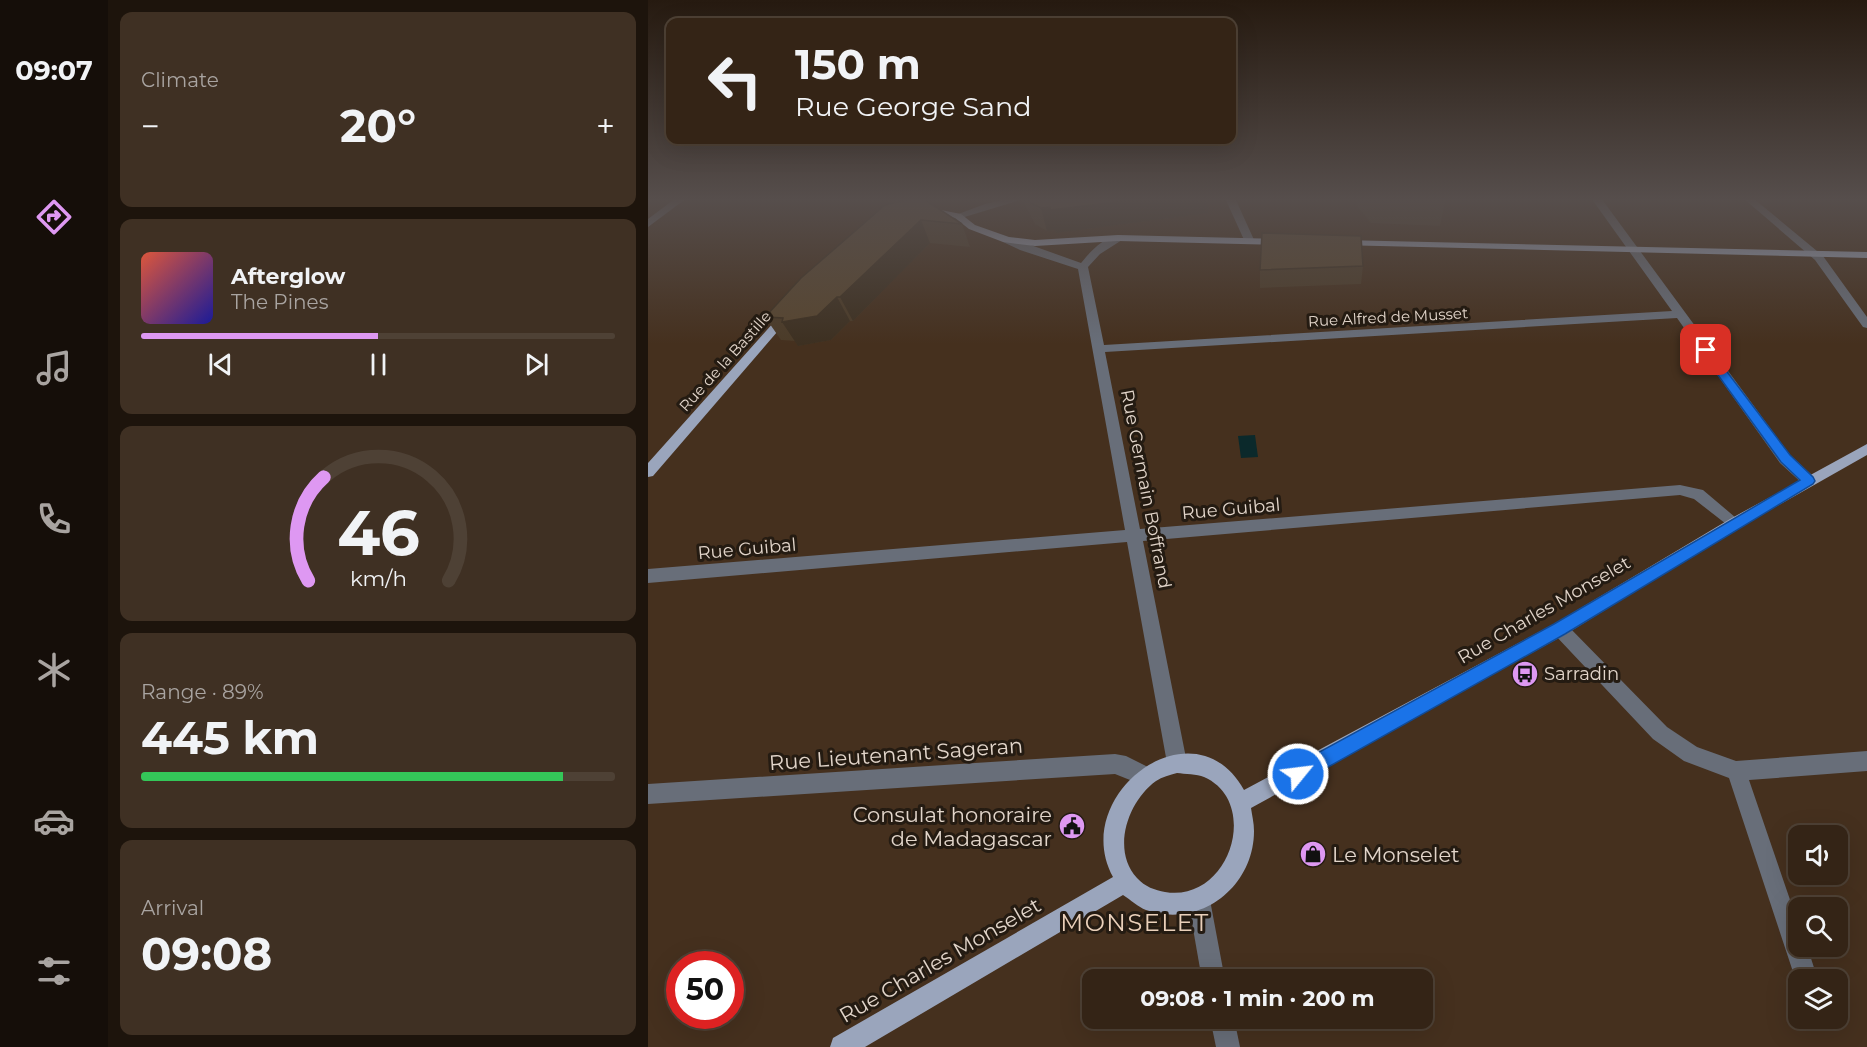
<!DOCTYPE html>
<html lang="en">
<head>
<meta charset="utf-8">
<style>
	body { margin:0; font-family:Montserrat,sans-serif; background:#3f3023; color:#f1f3f6; height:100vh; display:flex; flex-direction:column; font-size:22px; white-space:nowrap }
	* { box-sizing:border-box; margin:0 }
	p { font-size:20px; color:#a9a4a1 }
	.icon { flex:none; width:33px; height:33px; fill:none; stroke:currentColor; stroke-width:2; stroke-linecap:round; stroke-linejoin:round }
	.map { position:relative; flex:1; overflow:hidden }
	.panel { display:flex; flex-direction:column; gap:12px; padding:12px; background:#1d140c; width:540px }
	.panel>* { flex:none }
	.guide { position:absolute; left:18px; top:18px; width:570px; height:126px; border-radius:12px; box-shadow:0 6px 24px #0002,0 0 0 2px #4e4135; background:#342416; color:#f1f3f6; overflow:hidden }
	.buttons { position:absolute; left:1140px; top:825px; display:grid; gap:12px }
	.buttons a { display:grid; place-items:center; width:60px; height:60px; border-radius:12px; background:#342416; box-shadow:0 6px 24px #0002,0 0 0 2px #4e4135; font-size:30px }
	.speed { position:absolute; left:18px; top:951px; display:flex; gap:12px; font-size:30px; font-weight:700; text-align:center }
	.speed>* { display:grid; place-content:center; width:78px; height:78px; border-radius:50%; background:#342416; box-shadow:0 6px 24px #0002,0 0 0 2px #4e4135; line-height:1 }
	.speed .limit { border:9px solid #d22; background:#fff; color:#111 }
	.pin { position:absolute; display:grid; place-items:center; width:51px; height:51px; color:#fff; margin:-26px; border-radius:12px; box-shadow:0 3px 9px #0006 }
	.me { position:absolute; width:66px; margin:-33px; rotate:61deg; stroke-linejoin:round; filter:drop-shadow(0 0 4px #0008) }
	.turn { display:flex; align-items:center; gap:21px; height:126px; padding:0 30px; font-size:27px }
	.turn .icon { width:78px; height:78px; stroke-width:2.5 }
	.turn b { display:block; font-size:42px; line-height:51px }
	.big { font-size:45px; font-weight:700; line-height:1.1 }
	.panel .widget { flex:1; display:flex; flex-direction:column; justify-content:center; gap:9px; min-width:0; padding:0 21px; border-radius:12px; background:#3f3023 }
	.panel .dial { align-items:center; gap:0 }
	.dial svg { height:156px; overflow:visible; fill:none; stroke:#4e4135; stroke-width:7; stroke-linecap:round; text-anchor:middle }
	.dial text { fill:#f1f3f6; stroke:none }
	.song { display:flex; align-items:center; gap:18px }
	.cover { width:72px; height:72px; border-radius:9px; background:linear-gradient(135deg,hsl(10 70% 55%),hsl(240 70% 35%)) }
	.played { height:6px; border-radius:3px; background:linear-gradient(90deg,#de98f2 50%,#4e4135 50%) }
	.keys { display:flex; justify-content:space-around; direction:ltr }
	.heat { display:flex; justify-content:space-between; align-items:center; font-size:33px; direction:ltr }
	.charge { height:9px; border-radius:4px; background:linear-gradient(90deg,#34c759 89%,#4e4135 0) }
	.trip { position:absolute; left:434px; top:969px; width:351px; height:60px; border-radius:12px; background:#342416; box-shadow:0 6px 24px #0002,0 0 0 2px #4e4135; font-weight:700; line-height:60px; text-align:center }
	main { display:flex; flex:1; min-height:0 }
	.tabs { display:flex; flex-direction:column; width:108px; justify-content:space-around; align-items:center; background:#150e09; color:#a9a4a1 }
	.tabs .icon { width:42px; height:42px }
	.tabs .current { color:#de98f2 }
	.tabs b { font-size:27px; color:#f1f3f6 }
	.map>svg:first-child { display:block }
	.water { fill:#0b292b }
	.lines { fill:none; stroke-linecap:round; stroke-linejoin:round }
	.minor { fill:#686e79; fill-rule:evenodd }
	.major { fill:#9aa5bc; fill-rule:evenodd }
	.wall { fill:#4b3b28 }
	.shaded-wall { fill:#3d3021 }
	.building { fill:#57452f; stroke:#3d3021; stroke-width:1.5 }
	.route { fill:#1a73e8; stroke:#114b97; stroke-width:1.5 }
	.labels { text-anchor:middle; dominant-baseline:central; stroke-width:6; stroke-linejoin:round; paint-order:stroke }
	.far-street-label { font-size:15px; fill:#e2d5ca; stroke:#241b12 }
	.street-label { font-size:18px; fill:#e2d5ca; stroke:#241b12 }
	.poi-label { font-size:18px; fill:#e2d5ca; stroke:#241b12; text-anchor:start }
	.near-street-label { font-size:21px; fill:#e2d5ca; stroke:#241b12 }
	.near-poi-label { font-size:21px; fill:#e2d5ca; stroke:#241b12; text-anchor:end }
	.near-neighbourhood-label { font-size:24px; letter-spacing:1.5px; fill:#ead0ba; stroke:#241b12 }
</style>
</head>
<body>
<main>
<nav class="tabs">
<b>09:07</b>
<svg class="icon current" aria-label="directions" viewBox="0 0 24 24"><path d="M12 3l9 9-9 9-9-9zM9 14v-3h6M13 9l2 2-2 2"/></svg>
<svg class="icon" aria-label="music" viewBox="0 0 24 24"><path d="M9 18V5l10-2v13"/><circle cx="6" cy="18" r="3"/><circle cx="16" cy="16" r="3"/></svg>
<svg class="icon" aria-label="phone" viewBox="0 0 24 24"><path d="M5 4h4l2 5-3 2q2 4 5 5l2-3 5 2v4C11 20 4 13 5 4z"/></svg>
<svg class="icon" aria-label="climate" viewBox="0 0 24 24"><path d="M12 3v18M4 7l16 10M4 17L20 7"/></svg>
<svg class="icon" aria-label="car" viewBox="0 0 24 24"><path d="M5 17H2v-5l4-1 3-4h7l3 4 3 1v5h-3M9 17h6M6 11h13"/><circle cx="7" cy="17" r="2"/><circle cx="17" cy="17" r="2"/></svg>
<svg class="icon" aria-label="filters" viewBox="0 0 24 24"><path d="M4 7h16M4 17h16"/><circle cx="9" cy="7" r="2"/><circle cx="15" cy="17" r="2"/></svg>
</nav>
<section class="panel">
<div class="widget"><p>Climate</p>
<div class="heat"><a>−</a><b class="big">20°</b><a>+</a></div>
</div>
<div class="widget">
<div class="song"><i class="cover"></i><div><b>Afterglow</b><p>The Pines</p></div></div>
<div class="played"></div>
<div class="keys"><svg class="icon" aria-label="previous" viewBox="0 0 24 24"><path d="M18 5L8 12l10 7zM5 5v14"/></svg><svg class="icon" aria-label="pause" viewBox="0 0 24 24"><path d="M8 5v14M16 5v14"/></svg><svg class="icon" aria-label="next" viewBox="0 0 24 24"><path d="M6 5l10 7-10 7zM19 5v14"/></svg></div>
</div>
<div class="widget dial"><svg viewBox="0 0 100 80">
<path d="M14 69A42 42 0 1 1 86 69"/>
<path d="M14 69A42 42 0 0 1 22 16" stroke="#de98f2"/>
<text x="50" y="56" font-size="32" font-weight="700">46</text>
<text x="50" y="72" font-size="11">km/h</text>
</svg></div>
<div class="widget"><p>Range · 89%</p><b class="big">445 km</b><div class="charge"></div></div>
<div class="widget"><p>Arrival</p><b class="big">09:08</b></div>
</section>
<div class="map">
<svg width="1219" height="1047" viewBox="0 0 1219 1047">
	<rect width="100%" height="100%" fill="#45301e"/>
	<polygon class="water" points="607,435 610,457 593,458 590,436"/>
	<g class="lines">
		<g class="minor">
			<polygon points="28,198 39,198 0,227 0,219"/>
			<polygon points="363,198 379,198 310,219 305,216 337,204"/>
			<polygon points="577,198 587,198 607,242 606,244 597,242"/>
			<path d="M943 198H953L1142 455 1166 477 1168 481 1166 485H1156L1132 463 1029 318 457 352 492 529 1032 485 1055 490 1094 523 1092 527H1082L1046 499 1032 495 495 541 539 763 536 770 529 773 522 770 519 763 479 542 0 583V569L477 530 430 269 372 250 355 242V238H363L433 263C442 252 458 234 474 236V240L452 254 440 267 456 345 1024 311Z"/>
			<polygon points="1095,198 1105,198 1175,256 1219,317 1219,328 1215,327 1167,260"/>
			<polygon points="912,622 918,624 1019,727 1049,747 1088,761 1219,751 1219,771 1101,780 1150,923 1150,946 1159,946 1170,980 1150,980 1150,987 1081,778 1036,761 1005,739 906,634 904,629 906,624"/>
			<polygon points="467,754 478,756 504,769 507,776 504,783 497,786 467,774 0,804 0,784"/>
			<polygon points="551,889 559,892 562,900 577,980 554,980 540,900 543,892"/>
			<polygon points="562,1018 586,1018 592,1047 568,1047"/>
		</g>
		<g class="major">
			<polygon points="278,207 313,214 327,225 361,237 387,240 470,235 634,239 639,242 634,245 470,241 387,246 355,242 321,229 307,218 275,212 273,210"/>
			<polygon points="694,240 1219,252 1219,258 690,245 689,243"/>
			<polygon points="138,312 144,315 142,317 5,476 0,477 0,463 134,313"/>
			<path d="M1219 444V455L1092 527 918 634 603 808C604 815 606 823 606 831 606 887 552 929 498 910 490 907 483 900 475 895L217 1047H182L185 1038 465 877C420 795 546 700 596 790L906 624 1082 519ZM529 773C537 774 549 774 556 777 613 802 582 903 517 892 507 890 497 887 489 878 463 850 480 801 508 781 514 777 522 775 529 773Z"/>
		</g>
	</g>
	<g class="wall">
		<polygon points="374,198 560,198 560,213 408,233 407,230 399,231 387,224 376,203"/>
		<polygon points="710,198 798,198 792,226 723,223 709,206"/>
		<polygon points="237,205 314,224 322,247 282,243 205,321 202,321 183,340 150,346 147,341 133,340 117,317"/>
		<polygon points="715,266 713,284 612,288 612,270"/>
	</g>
	<g class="shaded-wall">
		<polygon points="501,198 560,198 560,213 408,233 407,230 399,231 393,208"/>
		<polygon points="273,220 282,243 205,321 192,297"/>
		<polygon points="189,297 202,321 183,340 150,346 134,322"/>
	</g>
	<g class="building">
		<polygon points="268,198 274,198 314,224 273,220 192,297 189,297 169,316 134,322 135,318 117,317 153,278 237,205"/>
		<polygon points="378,198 501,198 402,210 402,207 393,208 381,202"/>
		<polygon points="614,233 713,236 715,266 612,270"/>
	</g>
	<linearGradient id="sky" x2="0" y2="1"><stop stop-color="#261a10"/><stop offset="0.58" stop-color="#564e4c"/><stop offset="1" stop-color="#564e4c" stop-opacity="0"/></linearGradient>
	<rect width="1219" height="344" fill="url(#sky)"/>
	<polygon class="route" points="1058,347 1061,348 1142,455 1165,477 1167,481 1165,484 917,634 657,780 650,783 644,780 642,774 644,767 906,624 1152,480 1133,462 1054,353 1054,348"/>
	<defs>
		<symbol id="bus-disc" viewBox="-11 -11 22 22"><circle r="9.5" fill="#de98f2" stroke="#241b12"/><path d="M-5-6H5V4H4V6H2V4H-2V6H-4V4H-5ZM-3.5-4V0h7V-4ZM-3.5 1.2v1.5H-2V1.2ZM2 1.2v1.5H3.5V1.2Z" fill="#111"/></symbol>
		<symbol id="civic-disc" viewBox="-11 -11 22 22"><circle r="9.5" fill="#de98f2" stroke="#241b12"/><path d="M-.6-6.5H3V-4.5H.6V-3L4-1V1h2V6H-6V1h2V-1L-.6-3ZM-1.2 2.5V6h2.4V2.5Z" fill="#111"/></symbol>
		<symbol id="shop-disc" viewBox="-11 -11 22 22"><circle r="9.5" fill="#de98f2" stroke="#241b12"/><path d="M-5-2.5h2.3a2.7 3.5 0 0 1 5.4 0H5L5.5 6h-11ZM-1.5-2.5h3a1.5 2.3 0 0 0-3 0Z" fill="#111"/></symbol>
	</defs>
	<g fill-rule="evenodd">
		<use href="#bus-disc" x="862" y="659" width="30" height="30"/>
		<use href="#civic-disc" x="409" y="811" width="30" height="30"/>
		<use href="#shop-disc" x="650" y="839" width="30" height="30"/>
	</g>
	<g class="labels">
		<g class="far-street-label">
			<text transform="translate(740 317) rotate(-3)">Rue Alfred de Musset</text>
			<text transform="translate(77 361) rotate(-48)">Rue de la Bastille</text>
		</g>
		<g class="street-label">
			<text transform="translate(498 489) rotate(79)">Rue Germain Boffrand</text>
			<text transform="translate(583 509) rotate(-5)">Rue Guibal</text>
			<text transform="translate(99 549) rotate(-5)">Rue Guibal</text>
			<text transform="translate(896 610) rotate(-30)">Rue Charles Monselet</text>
		</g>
		<g class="poi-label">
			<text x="896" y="674">Sarradin</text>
		</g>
		<g class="near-street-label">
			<text transform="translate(248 754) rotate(-4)">Rue Lieutenant Sageran</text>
			<text transform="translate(292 960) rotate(-30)">Rue Charles Monselet</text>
		</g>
		<g class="near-poi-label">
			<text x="404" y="814">Consulat honoraire<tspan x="404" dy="24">de Madagascar</tspan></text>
			<text x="684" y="854" text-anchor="start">Le Monselet</text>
		</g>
		<g class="near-neighbourhood-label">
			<text x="487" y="922">MONSELET</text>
		</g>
	</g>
</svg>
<div class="buttons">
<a><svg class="icon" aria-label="sound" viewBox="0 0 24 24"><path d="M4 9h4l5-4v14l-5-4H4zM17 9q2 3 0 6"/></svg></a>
<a><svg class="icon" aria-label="search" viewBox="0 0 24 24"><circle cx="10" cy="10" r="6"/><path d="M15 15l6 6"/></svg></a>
<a><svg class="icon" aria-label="layers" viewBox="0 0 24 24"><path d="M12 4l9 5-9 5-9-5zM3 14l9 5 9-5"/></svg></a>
</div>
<div class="speed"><div class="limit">50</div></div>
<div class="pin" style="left:1058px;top:350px;background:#d93025"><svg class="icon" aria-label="arrive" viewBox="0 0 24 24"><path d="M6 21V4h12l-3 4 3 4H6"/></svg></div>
<svg class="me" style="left:650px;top:774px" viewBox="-20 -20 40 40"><circle r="17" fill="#1a73e8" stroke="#fff" stroke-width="3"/><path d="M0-11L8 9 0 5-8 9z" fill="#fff"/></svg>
<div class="trip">09:08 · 1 min · 200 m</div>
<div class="guide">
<div class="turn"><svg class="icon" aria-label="left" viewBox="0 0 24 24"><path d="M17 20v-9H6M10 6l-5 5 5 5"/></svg><div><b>150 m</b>Rue George Sand</div></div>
</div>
</div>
</main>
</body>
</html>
